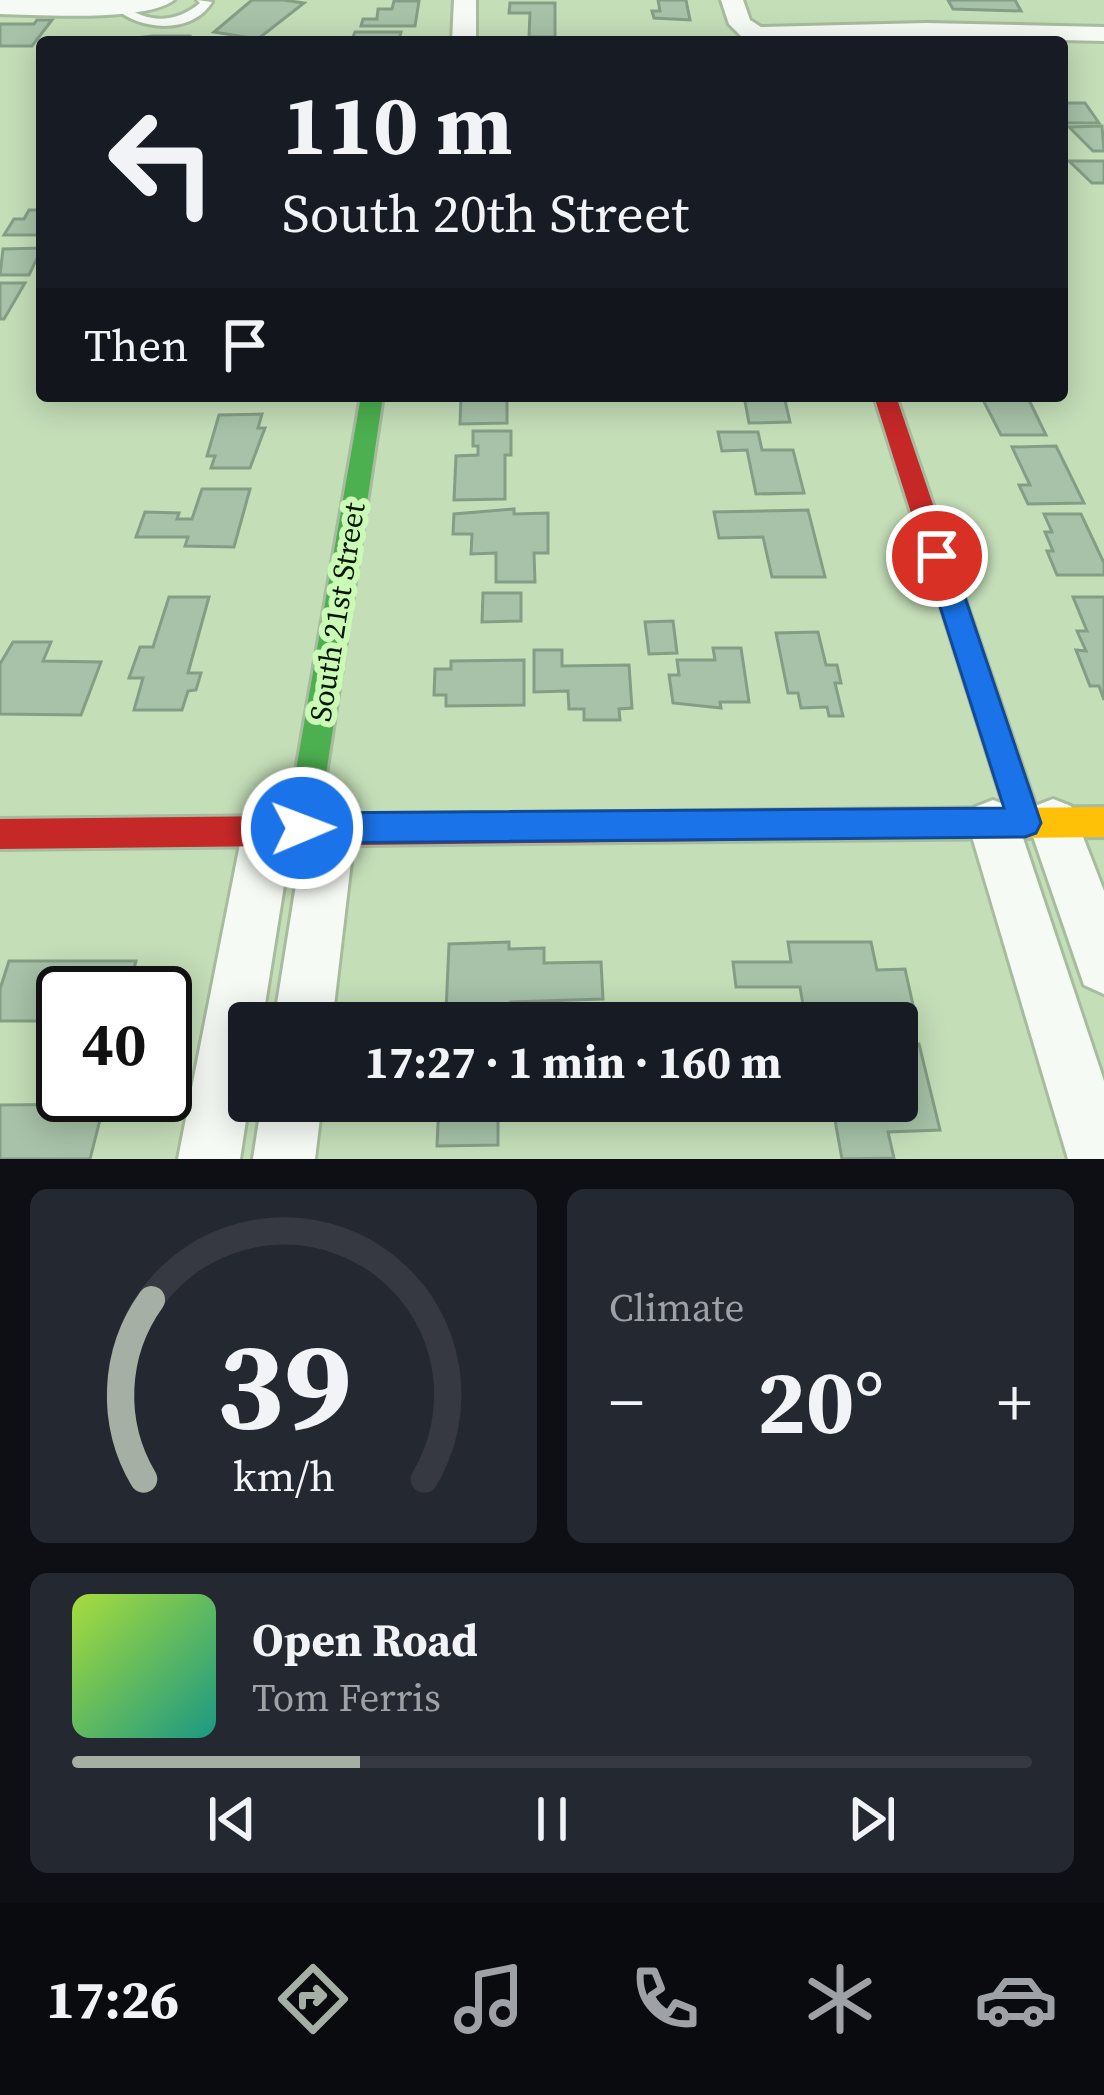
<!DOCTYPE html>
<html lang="en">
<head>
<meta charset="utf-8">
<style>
	body { margin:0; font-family:"Source Serif 4",serif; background:#242831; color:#f1f3f6; height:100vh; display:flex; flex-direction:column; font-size:45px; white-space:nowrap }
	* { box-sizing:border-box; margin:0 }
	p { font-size:39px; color:#9ea1a6 }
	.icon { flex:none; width:66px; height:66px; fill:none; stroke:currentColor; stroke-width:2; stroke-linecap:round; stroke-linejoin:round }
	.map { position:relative; height:1159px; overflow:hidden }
	.panel { display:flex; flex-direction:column; gap:30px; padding:30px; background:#0d0f14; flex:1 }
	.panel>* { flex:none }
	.guide { position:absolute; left:36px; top:36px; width:1032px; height:366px; border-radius:12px; box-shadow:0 6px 30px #0003; background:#171b24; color:#f1f3f6; overflow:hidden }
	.speed { position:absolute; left:36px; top:966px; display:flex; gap:24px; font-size:60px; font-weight:700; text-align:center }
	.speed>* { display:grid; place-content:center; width:156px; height:156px; border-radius:50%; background:#171b24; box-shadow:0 6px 30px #0003; line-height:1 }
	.speed .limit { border:6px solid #111; border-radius:18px; background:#fff; color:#111 }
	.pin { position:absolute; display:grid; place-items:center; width:102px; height:102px; color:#fff; margin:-51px; border:6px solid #fff; border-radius:50%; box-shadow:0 3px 12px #0007 }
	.me { position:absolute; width:132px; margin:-66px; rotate:89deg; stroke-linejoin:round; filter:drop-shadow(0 0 9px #0008) }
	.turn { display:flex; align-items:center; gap:42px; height:252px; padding:0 48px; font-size:54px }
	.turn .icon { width:156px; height:156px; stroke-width:2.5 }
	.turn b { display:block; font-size:84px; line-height:102px }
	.then { display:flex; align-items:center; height:114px; padding:0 48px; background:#0003; gap:24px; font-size:45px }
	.big { font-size:90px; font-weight:700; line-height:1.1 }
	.panel .card { flex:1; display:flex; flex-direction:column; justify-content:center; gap:18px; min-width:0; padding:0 42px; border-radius:18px; background:#242831 }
	.panel .dial { align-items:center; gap:0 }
	.dial svg { height:312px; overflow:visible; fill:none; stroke:#363941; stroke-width:7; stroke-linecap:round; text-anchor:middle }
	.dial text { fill:#f1f3f6; stroke:none }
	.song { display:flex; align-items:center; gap:36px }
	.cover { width:144px; height:144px; border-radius:18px; background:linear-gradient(135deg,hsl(80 70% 55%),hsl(170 70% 35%)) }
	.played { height:12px; border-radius:6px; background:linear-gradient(90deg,#a5afa4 30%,#363941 30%) }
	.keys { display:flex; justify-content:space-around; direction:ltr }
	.heat { display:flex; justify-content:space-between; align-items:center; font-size:66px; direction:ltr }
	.panel .tiles { flex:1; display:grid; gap:30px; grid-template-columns:1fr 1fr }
	.card:last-child { grid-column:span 2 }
	.trip { position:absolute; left:228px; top:1002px; width:690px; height:120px; border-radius:12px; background:#171b24; box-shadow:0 6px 30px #0003; font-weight:700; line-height:120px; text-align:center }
	.dock { display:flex; height:192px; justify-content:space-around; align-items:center; background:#090b0e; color:#9ea1a6 }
	.dock .icon { width:84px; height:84px }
	.dock .active { color:#a5afa4 }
	.dock b { font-size:54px; color:#f1f3f6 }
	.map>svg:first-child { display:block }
	.building { fill:#a7c2a8; stroke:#849e85; stroke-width:3 }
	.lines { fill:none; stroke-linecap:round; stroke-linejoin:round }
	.lane-casing { stroke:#a7bb9e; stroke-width:6 }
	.street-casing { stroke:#a7bb9e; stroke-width:6 }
	.fast-casing { stroke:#a7bb9e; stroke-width:6 }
	.slow-casing { stroke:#a7bb9e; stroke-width:6 }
	.jam-casing { stroke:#a7bb9e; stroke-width:6 }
	.lane { fill:#f6faf4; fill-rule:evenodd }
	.street { fill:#f6faf4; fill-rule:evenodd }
	.fast { fill:#4caf50; fill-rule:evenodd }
	.slow { fill:#ffc107; fill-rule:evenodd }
	.jam { fill:#c62828; fill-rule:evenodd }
	.route { fill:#1a73e8; stroke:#114b97; stroke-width:3 }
	.labels { text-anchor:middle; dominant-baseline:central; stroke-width:12; stroke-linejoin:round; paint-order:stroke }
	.street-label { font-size:30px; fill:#051500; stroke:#cbfab6 }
</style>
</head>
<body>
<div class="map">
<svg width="1104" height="1159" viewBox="0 0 1104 1159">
	<rect width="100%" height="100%" fill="#c4deb8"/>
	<g class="building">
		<polygon points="252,0 283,0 304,3 258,39 214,32"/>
		<polygon points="658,0 686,0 690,20 654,18 652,11 660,11"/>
		<polygon points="948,0 1015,0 1021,11 953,9"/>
		<polygon points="394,1 419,1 415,26 361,26 363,19 377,19 378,9 392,9"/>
		<polygon points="510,3 555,3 555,37 529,37 530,13 509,13"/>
		<polygon points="37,20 52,20 32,46 0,46 0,24 34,24"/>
		<polygon points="355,32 401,32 399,40 404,40 351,42"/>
		<polygon points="153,36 190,36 189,42 99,42"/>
		<polygon points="1062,103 1085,103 1099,123 1066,123"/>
		<polygon points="1102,126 1104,151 1093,151 1069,127"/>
		<polygon points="1069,161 1104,161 1104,183 1092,183"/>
		<polygon points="29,210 42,210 42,235 4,235 14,219 24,219"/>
		<polygon points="42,248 29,275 0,275 3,249"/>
		<polygon points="0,283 25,283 4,319 0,319"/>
		<polygon points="461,396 507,396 507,423 460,424"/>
		<polygon points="744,396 784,396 790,422 749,423"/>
		<polygon points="981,396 1044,396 1028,398 1046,435 1001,435"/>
		<polygon points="262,414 258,428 265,428 250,468 211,468 215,456 207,456 219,415"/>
		<polygon points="473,431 511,431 511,455 505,455 505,499 454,500 456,456 478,455 478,446 473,446"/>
		<polygon points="718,432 758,432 762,450 793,450 804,493 756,494 747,450 722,451"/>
		<polygon points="1056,446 1084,503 1028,504 1019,485 1030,485 1012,447"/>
		<polygon points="202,489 250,489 234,547 185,546 188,537 136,537 145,512 179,513 177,519 192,519"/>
		<polygon points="514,509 514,514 548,513 548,553 534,553 535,582 496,582 496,553 471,554 472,534 453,534 454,514"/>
		<polygon points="808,510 825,577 772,577 763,537 719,538 714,512"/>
		<polygon points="1044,514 1081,514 1104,563 1104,575 1057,575 1047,551 1053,551 1045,532 1052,532"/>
		<polygon points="483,593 521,593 521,621 482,622"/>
		<polygon points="169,597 209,597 188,673 201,673 196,690 188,691 182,710 134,710 143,678 129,678 140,647 153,647"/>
		<polygon points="1073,597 1104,597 1104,700 1099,686 1090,686 1076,650 1086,651 1077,631 1087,631"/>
		<polygon points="673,621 677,653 649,654 645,622"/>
		<polygon points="818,632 826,665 837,665 841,683 835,683 843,716 829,716 827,707 801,708 798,693 788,693 776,633"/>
		<polygon points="13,642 51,642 43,661 101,662 81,715 0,714 0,664"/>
		<polygon points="713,648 741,648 749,702 720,702 721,708 673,703 669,675 679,675 677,660 715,660"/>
		<polygon points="534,650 562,650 562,666 629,665 632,708 619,709 620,720 584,720 584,709 569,709 568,691 534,692"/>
		<polygon points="524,660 524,705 446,706 446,695 434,695 435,669 451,669 451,661"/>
		<polygon points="509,942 509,949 544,948 544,963 601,962 603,999 511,1002 511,1009 446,1011 449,944"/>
		<polygon points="788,942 871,942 877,970 905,969 913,1005 803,1005 800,987 736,987 733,962 791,962"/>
		<polygon points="9,961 136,961 127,993 63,993 63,1021 0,1021 0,989"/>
		<polygon points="897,1044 919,1044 940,1130 888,1132 894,1158 842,1159 833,1109 851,1109 849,1101 897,1101"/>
		<polygon points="439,1101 498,1101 498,1145 437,1146"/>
		<polygon points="104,1104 90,1159 0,1159 0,1105"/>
	</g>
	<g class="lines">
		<defs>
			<path id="lane" d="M197 0 212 2C192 35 139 31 114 7L124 5C147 24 177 23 200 3Z"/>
			<g id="street">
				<path d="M0 0H174C146 22 38 15 0 14Z"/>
				<polygon points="454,0 476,0 476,42 452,42"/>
				<polygon points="721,0 743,0 750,20 761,27 926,23 1104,27 1104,41 926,37 747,42 729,24"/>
				<polygon points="1053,799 1071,806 1104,891 1104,994 1084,985 1028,822 1035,806"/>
				<polygon points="993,800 1011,807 1018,823 1104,1081 1104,1159 1068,1159 968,823 975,807"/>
				<polygon points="330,805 348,812 355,828 332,1023 274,1023 305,828 312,812"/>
				<polygon points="268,806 286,813 293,829 262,1023 249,1023 249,1101 240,1159 178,1159 243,829 250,813"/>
				<polygon points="262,1101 322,1101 315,1159 253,1159"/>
			</g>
			<polygon id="fast" points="361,396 383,396 318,828 313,838 302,843 291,838 286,828"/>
			<polygon id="slow" points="1104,807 1104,837 718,841 707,836 702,826 707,816 718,811"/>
			<g id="jam">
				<polygon points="874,396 896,396 1041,822 1036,832 1025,837 1014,832 1009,822"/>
				<polygon points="718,811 729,816 734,826 729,836 718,841 0,849 0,819"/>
			</g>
		</defs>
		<use href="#lane" class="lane-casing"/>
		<use href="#street" class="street-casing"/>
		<use href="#fast" class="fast-casing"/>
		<use href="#slow" class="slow-casing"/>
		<use href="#jam" class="jam-casing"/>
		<use href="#lane" class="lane"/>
		<use href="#street" class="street"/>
		<use href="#fast" class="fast"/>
		<use href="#slow" class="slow"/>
		<use href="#jam" class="jam"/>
	</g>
	<polygon class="route" points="937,546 951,556 1041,823 1036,833 1025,837 302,843 290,839 285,828 290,817 302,813 1004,808 924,556"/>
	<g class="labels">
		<g class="street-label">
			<text transform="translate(337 612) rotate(-81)">South 21st Street</text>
		</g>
	</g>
</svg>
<div class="speed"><div class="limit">40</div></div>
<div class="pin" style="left:937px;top:556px;background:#d93025"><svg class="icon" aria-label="arrive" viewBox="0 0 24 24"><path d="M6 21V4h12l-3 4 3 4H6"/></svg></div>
<svg class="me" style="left:302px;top:828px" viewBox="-20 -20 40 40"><circle r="17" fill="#1a73e8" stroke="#fff" stroke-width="3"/><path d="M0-11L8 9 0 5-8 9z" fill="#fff"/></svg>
<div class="trip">17:27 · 1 min · 160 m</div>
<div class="guide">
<div class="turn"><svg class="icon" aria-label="left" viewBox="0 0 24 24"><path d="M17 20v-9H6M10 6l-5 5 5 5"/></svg><div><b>110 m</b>South 20th Street</div></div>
<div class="then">Then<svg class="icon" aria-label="arrive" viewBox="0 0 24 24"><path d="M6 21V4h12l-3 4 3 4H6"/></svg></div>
</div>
</div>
<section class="panel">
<div class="tiles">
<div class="card dial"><svg viewBox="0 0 100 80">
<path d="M14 69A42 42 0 1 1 86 69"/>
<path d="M14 69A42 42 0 0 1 16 23" stroke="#a5afa4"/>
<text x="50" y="56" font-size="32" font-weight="700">39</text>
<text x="50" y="72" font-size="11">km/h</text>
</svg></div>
<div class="card"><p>Climate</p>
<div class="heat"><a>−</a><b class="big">20°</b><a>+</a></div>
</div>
<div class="card">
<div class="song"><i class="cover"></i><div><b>Open Road</b><p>Tom Ferris</p></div></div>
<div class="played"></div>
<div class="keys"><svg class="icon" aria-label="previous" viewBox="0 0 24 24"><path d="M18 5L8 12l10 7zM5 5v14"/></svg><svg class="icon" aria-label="pause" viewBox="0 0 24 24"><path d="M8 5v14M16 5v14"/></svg><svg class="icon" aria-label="next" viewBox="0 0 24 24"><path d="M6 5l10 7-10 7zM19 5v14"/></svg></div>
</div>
</div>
</section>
<nav class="dock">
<b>17:26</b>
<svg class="icon active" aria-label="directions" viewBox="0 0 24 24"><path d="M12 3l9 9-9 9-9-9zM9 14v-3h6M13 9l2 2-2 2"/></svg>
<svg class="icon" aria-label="music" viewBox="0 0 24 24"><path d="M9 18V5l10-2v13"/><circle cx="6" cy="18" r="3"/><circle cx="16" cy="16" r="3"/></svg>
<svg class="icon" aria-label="phone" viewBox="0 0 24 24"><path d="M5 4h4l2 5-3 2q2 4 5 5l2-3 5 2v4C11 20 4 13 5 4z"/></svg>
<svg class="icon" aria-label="climate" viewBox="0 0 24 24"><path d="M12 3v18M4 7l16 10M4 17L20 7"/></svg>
<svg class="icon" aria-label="car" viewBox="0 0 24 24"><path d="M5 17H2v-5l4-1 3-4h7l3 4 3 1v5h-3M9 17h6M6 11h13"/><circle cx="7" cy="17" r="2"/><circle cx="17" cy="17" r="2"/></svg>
</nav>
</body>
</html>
